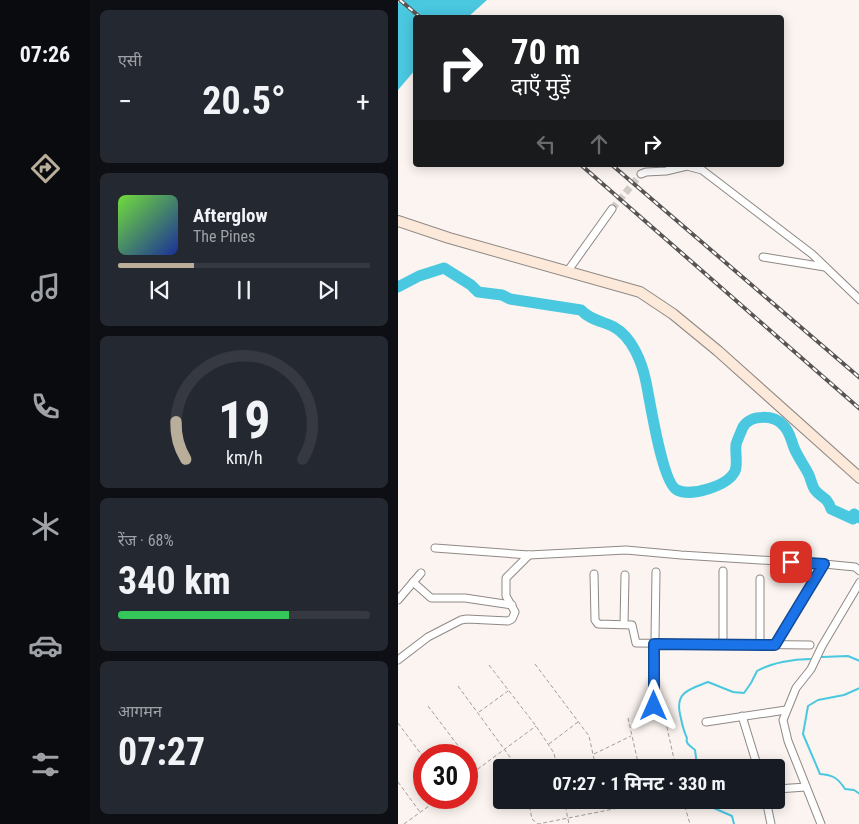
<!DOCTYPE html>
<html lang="hi">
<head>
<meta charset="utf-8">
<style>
	body { margin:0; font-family:"Roboto Condensed","Noto Sans Devanagari",sans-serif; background:#242831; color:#f1f3f6; height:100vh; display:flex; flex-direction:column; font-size:19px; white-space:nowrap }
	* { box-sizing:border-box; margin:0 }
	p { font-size:16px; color:#9ea1a6 }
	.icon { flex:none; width:28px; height:28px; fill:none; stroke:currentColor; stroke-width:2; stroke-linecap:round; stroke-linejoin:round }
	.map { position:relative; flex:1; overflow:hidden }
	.drawer { display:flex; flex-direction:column; gap:10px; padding:10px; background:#0d0f14; width:308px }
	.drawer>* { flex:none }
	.guide { position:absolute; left:15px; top:15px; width:371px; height:152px; border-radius:5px; box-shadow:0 2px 12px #0003; background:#202124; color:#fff; overflow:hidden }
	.speed { position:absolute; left:15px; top:744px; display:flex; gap:10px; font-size:25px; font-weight:700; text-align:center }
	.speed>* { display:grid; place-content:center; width:65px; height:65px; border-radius:50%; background:#171b24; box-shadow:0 2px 12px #0003; line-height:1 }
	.speed .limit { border:8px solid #d22; background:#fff; color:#111 }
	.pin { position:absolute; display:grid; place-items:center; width:42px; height:42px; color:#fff; margin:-21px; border-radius:10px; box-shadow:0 2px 8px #0006 }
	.me { position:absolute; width:55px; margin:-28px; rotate:0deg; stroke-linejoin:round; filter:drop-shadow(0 0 4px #0008) }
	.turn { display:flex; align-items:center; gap:18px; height:105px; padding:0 15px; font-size:22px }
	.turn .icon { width:65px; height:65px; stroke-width:2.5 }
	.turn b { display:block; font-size:35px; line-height:42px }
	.lanes { display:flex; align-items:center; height:48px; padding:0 15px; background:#0003; justify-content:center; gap:25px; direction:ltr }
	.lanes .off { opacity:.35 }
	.big { font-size:38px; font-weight:700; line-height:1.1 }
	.drawer .tile { flex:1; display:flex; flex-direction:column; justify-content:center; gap:8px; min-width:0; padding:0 18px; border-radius:8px; background:#242831 }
	.drawer .dial { align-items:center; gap:0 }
	.dial svg { height:130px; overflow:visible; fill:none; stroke:#363941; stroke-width:7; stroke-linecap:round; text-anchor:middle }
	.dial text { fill:#f1f3f6; stroke:none }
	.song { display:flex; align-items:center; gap:15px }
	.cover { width:60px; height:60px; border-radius:8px; background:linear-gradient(135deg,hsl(100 70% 55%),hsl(230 70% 35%)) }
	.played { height:5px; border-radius:2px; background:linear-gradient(90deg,#b8ae9a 30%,#363941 30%) }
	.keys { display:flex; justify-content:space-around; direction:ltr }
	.heat { display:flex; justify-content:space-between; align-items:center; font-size:28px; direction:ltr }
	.charge { height:8px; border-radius:4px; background:linear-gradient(90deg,#34c759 68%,#363941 0) }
	.trip { position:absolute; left:95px; top:759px; width:292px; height:50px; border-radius:5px; background:#171b24; box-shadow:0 2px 12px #0003; font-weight:700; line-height:50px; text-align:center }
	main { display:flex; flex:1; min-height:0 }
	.tab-bar { display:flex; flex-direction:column; width:90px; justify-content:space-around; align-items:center; background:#090b0e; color:#9ea1a6 }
	.tab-bar .icon { width:35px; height:35px }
	.tab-bar .selected { color:#b8ae9a }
	.tab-bar b { font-size:22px; color:#f1f3f6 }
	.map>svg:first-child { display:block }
	.water { fill:#4ac8e0 }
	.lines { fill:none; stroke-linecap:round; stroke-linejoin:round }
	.stream { stroke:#4ac8e0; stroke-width:2 }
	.river { stroke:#4ac8e0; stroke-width:11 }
	.street-tunnel { stroke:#d1cbc8; stroke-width:7; stroke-dasharray:7 3.5; stroke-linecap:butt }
	.street-casing { stroke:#8f8985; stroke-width:9 }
	.secondary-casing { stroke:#8f8985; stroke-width:12 }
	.path { stroke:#a39d9b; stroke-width:1; stroke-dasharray:4 2.5; stroke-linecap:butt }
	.street { stroke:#fff; stroke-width:7 }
	.secondary { stroke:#fce9da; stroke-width:10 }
	.rail-casing { stroke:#585453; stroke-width:4 }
	.rail { stroke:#fff; stroke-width:2; stroke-dasharray:5.5; stroke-linecap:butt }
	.route-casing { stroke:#114b97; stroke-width:12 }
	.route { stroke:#1a73e8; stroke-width:9 }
</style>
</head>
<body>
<main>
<nav class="tab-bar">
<b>07:26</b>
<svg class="icon selected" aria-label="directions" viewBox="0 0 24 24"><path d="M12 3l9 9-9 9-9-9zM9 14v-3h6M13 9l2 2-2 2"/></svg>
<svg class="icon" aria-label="music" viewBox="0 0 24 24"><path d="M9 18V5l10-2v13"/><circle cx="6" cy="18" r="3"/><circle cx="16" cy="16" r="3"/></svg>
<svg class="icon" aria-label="phone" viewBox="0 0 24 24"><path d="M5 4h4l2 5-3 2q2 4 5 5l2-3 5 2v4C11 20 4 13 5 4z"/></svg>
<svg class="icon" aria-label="climate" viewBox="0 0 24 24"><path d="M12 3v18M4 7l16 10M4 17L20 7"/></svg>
<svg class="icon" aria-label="car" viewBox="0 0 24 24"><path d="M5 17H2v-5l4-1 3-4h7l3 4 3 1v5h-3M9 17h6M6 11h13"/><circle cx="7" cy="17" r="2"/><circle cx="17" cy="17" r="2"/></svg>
<svg class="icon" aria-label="filters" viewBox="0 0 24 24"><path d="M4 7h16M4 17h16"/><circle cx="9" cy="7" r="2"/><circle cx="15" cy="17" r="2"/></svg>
</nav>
<section class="drawer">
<div class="tile"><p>एसी</p>
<div class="heat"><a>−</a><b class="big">20.5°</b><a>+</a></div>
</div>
<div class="tile">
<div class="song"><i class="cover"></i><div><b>Afterglow</b><p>The Pines</p></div></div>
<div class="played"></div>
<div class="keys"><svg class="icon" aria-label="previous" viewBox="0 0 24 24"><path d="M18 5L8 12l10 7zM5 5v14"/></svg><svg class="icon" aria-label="pause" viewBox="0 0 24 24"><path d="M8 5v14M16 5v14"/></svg><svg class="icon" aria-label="next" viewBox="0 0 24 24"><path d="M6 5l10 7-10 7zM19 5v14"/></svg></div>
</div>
<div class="tile dial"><svg viewBox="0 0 100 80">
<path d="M14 69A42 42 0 1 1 86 69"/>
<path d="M14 69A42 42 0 0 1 8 46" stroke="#b8ae9a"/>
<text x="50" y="56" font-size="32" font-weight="700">19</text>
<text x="50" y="72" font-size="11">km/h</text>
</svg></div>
<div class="tile"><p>रेंज · 68%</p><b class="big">340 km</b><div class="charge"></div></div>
<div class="tile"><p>आगमन</p><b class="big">07:27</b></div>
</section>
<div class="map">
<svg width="462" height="824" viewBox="0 0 462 824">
	<rect width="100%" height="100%" fill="#fbf4f0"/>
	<polygon class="water" points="3,0 89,0 70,17 18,18 17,70 0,90 0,3"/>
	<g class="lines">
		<g class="stream">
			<polyline points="424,657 450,656 462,661"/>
			<path d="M462 688 446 695 420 700 410 706 405 734 422 774C435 775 440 778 447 789L456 790 462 794"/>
			<path d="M301 768 299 765 297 750C293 746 287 744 289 738 285 730 284 723 282 714 277 692 292 689 310 682L335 692 346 693 353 683 359 671C373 663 395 659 412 659"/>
			<polyline points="303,800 304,803 334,816 336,824"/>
		</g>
		<path class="river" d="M0 287 21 276 46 268 73 285 80 292 104 295 112 299 183 310C192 320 204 321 216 327 234 337 244 362 248 382 252 400 264 483 279 490 293 497 330 486 337 471 340 464 337 453 338 445 339 440 343 432 345 427 353 414 376 415 385 425 393 432 393 443 398 452 402 460 407 467 411 475 413 480 414 486 417 490 423 498 429 496 433 509L455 519 456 514 462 518"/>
		<polyline class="street-tunnel" points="214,209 243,174"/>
		<defs>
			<g id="street">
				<polyline points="243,174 248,172 268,171 289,166 304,170 414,254 462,300"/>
				<polyline points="365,257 427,267"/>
				<polyline points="169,272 214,209"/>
				<polyline points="37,548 131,555 228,550 283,555 426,564 457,567 462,571"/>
				<polyline points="325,571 325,644"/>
				<polyline points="196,574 197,620 200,624 234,625 238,643 412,645"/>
				<polyline points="362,579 362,645"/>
				<polyline points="15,582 33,598 67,598 114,605"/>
				<polyline points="0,600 23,573"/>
				<polyline points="226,624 227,575"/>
				<polyline points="377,645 426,564"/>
				<polyline points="0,660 30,637 63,620 69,619 110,621 114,619 117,612 108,596 108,578 131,555"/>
				<polyline points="256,706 258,572"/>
				<polyline points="344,716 360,768"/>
				<polyline points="308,722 388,710"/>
				<polyline points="379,789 408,787"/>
				<polyline points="368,800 373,824"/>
				<polyline points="423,824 390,741 385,720 398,688 413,669 424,646 462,582"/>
			</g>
			<polyline id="secondary" points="0,221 51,238 242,292 275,314 320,351 462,478"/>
		</defs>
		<use href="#street" class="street-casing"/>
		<use href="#secondary" class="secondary-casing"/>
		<g class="path">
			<polyline points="137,664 191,736 198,768"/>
			<polyline points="91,665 138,726 156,753 159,768"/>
			<polyline points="60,686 120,768"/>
			<polyline points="30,706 67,755"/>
			<polyline points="81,712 110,691"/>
			<polyline points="266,714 278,768"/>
			<polyline points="230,718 241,767"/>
			<polyline points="0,723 26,758"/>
			<polyline points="151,744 180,722"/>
			<polyline points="196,754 233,736"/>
			<polyline points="69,757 79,770"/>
			<polyline points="243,767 275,761"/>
			<polyline points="69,777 138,726"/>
			<polyline points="0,782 22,812"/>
			<polyline points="130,800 134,819 140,824 261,800"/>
			<polyline points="166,800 171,824"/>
			<polyline points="205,800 206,809"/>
			<polyline points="285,800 292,824"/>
			<polyline points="6,824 42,798"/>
		</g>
		<use href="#street" class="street"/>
		<use href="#secondary" class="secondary"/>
		<defs>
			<g id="rail">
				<polyline points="2,0 23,18"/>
				<polyline points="183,165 462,409"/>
				<polyline points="214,165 462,378"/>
			</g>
		</defs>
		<use href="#rail" class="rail-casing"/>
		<use href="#rail" class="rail"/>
	</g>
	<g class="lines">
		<defs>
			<polyline id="route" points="256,706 256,644 377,645 426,564 393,562"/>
		</defs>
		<use href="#route" class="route-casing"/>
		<use href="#route" class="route"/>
	</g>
</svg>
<div class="speed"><div class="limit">30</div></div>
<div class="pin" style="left:393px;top:562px;background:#d93025"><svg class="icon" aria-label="arrive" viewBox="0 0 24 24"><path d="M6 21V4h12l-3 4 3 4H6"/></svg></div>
<svg class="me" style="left:256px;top:706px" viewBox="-20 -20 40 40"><path d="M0-17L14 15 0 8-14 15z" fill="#1a73e8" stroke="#fff" stroke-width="4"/></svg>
<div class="trip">07:27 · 1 मिनट · 330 m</div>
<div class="guide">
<div class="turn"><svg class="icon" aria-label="right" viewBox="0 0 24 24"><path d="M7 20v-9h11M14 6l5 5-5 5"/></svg><div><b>70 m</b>दाएँ मुड़ें</div></div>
<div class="lanes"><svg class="icon off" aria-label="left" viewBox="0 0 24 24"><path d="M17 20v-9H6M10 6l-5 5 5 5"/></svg><svg class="icon off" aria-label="ahead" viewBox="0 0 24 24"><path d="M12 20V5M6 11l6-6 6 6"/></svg><svg class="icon" aria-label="right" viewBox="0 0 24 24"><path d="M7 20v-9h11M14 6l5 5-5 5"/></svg></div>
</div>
</div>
</main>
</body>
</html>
